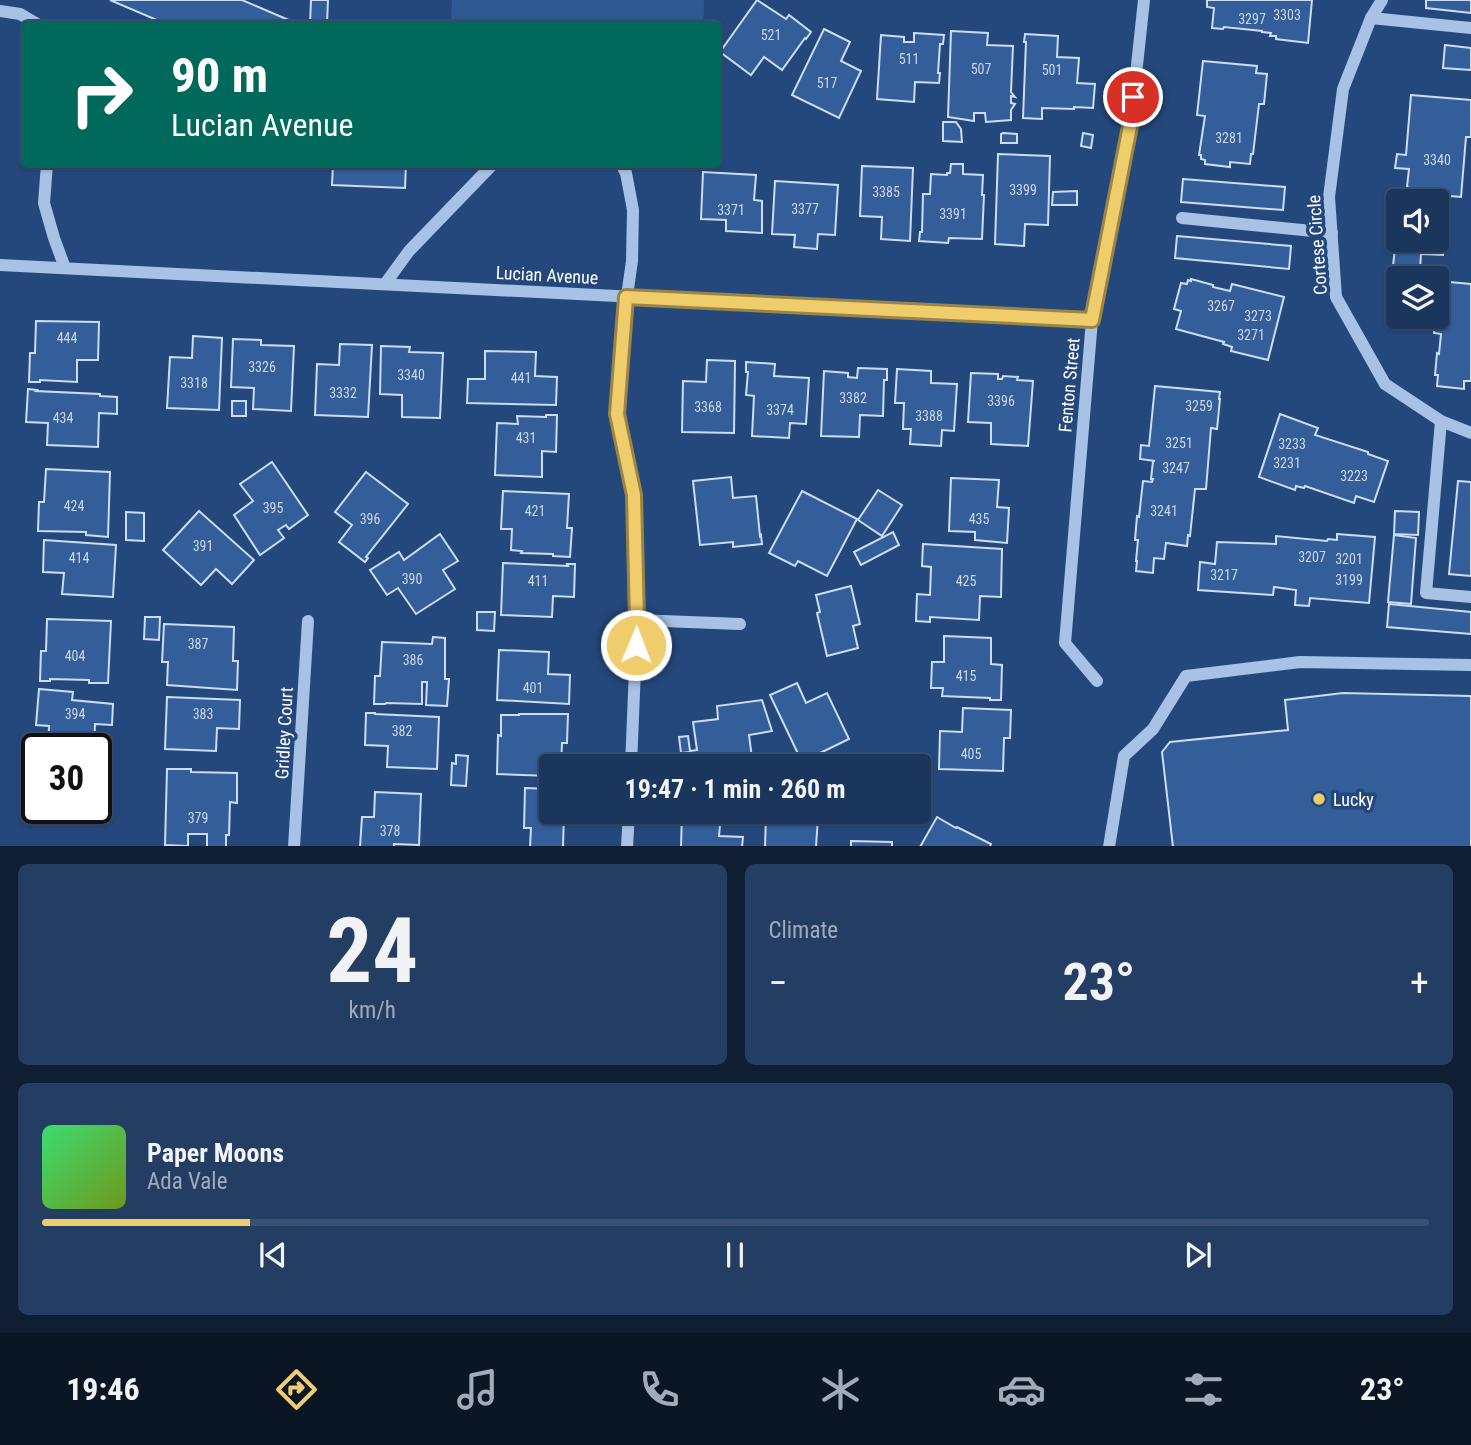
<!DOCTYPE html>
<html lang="en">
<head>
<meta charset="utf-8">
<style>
	body { margin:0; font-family:"Roboto Condensed",sans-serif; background:#243e63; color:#f1f3f6; height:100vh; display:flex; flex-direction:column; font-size:26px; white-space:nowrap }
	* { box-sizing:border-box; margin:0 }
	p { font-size:23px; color:#a0abbc }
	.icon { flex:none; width:38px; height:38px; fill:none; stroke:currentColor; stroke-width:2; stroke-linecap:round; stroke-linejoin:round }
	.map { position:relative; height:846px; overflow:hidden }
	.sheet { display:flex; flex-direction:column; gap:18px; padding:18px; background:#0f1e33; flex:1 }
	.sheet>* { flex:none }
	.hud { position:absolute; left:21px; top:21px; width:700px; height:147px; border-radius:7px; box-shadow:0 2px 5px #0004,0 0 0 2px #395072; background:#00695c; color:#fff; overflow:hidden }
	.controls { position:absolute; left:1386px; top:189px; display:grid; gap:14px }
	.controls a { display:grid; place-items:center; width:63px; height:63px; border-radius:7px; background:#1b365d; box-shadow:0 2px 5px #0004,0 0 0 2px #395072; font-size:35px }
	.speed { position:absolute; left:21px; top:733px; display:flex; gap:14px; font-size:35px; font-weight:700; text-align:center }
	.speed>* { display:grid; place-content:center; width:91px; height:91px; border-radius:50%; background:#1b365d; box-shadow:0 2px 5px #0004,0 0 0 2px #395072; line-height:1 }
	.speed .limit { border:4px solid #111; border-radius:10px; background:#fff; color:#111 }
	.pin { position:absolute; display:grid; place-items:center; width:60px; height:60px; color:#fff; margin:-30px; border:4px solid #fff; border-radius:50%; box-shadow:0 2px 7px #0007 }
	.me { position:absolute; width:77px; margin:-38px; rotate:1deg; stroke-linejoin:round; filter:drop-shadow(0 0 5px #0008) }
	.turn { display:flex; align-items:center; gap:24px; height:147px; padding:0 35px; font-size:32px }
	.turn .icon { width:91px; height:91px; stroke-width:2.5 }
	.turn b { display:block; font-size:49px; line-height:60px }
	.big { font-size:52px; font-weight:700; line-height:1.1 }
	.sheet .card { flex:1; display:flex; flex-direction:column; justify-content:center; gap:10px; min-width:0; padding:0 24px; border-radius:10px; background:#243e63 }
	.sheet .dial { align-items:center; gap:0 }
	.dial b { font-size:91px; line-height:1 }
	.song { display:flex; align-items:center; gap:21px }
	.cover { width:84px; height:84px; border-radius:10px; background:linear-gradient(135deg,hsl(140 70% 55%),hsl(80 70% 35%)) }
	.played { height:7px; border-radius:4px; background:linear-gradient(90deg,#efcd6c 15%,#395072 15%) }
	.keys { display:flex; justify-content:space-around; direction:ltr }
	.heat { display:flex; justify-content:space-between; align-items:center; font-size:38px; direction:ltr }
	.sheet .tiles { flex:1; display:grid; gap:18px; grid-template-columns:1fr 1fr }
	.card:last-child { grid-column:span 2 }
	.trip { position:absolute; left:539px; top:754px; width:392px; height:70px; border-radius:7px; background:#1b365d; box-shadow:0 2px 5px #0004,0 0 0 2px #395072; font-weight:700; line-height:70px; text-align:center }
	.tabs { display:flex; height:112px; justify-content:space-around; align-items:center; background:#0b1625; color:#a0abbc }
	.tabs .icon { width:49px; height:49px }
	.tabs .current { color:#efcd6c }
	.tabs b { font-size:32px; color:#f1f3f6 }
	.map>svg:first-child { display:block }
	.green { fill:#2f5993 }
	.building { fill:#345e99; stroke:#cbdcf4; stroke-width:2 }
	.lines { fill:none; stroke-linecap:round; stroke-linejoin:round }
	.minor { stroke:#a8c2e5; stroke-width:12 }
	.route-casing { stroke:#9b8546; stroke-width:18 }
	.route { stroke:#efcd6c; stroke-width:12 }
	.poi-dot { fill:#efcd6c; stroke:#24487c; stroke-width:2.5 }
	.labels { text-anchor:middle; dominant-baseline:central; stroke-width:7; stroke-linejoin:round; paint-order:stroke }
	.number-label { font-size:14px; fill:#ccd7e6 }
	.street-label { font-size:18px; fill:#fff; stroke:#24487c }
	.poi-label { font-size:18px; fill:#fff; stroke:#24487c; text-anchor:start }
</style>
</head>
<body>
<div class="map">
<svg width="1471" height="847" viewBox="0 0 1471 847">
	<rect width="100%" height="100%" fill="#24487c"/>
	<polygon class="green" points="452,0 704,0 703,24 451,24"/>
	<g class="building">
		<polygon points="110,0 242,0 298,24 166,24"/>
		<polygon points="311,0 328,0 327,24 310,24"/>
		<polygon points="757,0 786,19 789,15 811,32 806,39 805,38 782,70 764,57 751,75 720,52"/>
		<polygon points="1207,0 1312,0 1308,43 1276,39 1276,36 1270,36 1271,33 1262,32 1262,31 1224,27 1223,29 1212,28 1214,8 1207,7"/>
		<polygon points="1426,0 1471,0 1471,13 1426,8"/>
		<polygon points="824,29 850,42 841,61 861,71 839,118 792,95"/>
		<polygon points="951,31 988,33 987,45 1013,46 1011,92 1015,97 1011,96 1011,103 1015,104 1011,110 1011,120 986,122 985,113 974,113 974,121 948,117"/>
		<polygon points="914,33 944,35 943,44 940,44 938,73 940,73 939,83 915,82 914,102 877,99 881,35 904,37 904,42 914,42"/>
		<polygon points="1025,34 1058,36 1057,57 1079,58 1077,83 1095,84 1093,108 1074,107 1074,109 1042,108 1042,119 1023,118 1026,42 1024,42"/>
		<polygon points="1445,45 1471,48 1471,70 1443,68"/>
		<polygon points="1203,61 1257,66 1256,73 1267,74 1264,104 1259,104 1253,154 1251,154 1250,164 1230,162 1230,167 1205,164 1205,160 1201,159 1201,155 1199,155 1205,116 1197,115"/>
		<polygon points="1411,95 1471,100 1471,137 1466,137 1461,197 1450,196 1446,247 1444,247 1443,255 1421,254 1420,269 1393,266 1395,248 1392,247 1394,226 1397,226 1398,208 1398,240 1437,240 1437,201 1399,201 1400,191 1410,192 1410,188 1407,187 1409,169 1395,168 1397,154 1406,155"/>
		<polygon points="943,122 956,122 961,129 962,142 943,141"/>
		<polygon points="1003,133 1017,134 1017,143 1001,143 1001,134"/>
		<polygon points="1083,133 1093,135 1091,148 1081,146"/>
		<polygon points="998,154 1050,156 1048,225 1025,224 1024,246 995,244"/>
		<polygon points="333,164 406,164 405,188 332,185"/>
		<polygon points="951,164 963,164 963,174 983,175 982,195 984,195 982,239 949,238 948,243 919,241 920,232 922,232 923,194 930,194 931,174 947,175 947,173 950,173"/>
		<polygon points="862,166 913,168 910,241 881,239 882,217 860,216"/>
		<polygon points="703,172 756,175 754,200 762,201 762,233 726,231 726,220 701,219"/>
		<polygon points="1183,179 1285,187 1283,210 1181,202"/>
		<polygon points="775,181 838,185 835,235 818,234 817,249 794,247 795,235 772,234"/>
		<polygon points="1077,191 1077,205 1052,205 1053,192"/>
		<polygon points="1177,236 1291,246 1289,269 1175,258"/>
		<polygon points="1191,279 1213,285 1213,287 1230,291 1232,284 1284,297 1268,360 1231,351 1232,347 1223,344 1224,342 1176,329 1181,311 1174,309 1181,283 1187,284 1188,280 1191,281"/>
		<polygon points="1439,281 1471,284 1471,381 1464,381 1464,389 1437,386 1438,375 1435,375 1437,353 1439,354 1441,334 1434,333 1435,317 1437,317"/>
		<polygon points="36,321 99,322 98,360 77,360 77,382 40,380 40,382 29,382 30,353 35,353"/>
		<polygon points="193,336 222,338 219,410 167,408 170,357 192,358"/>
		<polygon points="233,339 261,340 261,345 294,346 291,411 253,409 254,388 231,387"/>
		<polygon points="340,344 372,345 368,417 315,415 317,364 339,365"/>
		<polygon points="381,346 410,347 409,352 443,353 440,418 402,417 402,395 380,394"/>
		<polygon points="485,351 536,352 535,376 557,377 556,405 467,403 468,379 485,379"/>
		<polygon points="707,360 735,361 734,433 682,432 683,381 706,382"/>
		<polygon points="746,362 775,364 774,376 809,378 806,424 790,423 789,438 752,436 754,396 746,395 748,372 746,372"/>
		<polygon points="858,368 887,369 887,380 884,380 883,416 860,415 859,437 821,436 824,371 848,373 848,377 857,378"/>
		<polygon points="897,369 931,371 931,383 957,384 954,431 942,430 941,446 910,444 911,429 903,429 904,403 895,403"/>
		<polygon points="971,373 998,374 998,379 1002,379 1003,376 1018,377 1017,380 1033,381 1028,446 991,444 991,423 968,422"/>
		<polygon points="1155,386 1220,392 1219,399 1220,399 1217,429 1211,428 1206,489 1195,489 1190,536 1188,535 1187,546 1166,543 1164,559 1154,558 1153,573 1136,571 1137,561 1136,561 1138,540 1135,540 1137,516 1139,517 1143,481 1152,482 1153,479 1151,479 1153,461 1155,461 1140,459 1141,445 1149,446"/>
		<polygon points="28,389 37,390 36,391 100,394 100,396 117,397 117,414 99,413 98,447 47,445 48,423 26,422"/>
		<rect x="232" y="401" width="14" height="15"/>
		<polygon points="1280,414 1318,428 1315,435 1368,452 1368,454 1388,461 1374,502 1356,496 1354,503 1305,486 1304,488 1296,486 1295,490 1259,477"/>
		<polygon points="546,415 557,415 556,452 542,451 542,477 495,475 497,423 518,424 517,416 546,417"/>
		<polygon points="272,462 308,515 289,529 286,525 278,530 284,538 260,555 234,515 253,501 240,484"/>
		<polygon points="46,469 110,472 108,537 86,535 86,532 38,531 39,502 44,502"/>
		<polygon points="366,472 408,504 366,557 368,558 365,562 339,542 352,525 335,512"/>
		<polygon points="731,477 733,498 756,496 760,536 761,535 762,544 733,547 733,542 700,545 693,481"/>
		<polygon points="951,478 999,480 997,507 1009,508 1007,543 975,540 975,532 949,531"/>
		<polygon points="1458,481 1471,482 1471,576 1449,574"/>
		<polygon points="878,490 902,505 882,536 858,520"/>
		<polygon points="503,491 569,494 567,528 572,528 570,557 553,556 553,554 521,553 522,551 511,550 512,529 501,529"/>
		<polygon points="802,491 857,519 827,576 798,561 795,566 769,553"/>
		<polygon points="199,511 254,560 232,584 216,569 201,585 163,550"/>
		<polygon points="1395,511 1419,512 1418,535 1394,534"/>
		<polygon points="126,512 144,513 144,541 126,540"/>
		<polygon points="893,532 899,545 861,565 854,552"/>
		<polygon points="440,534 458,561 443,570 455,589 416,614 398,588 387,595 370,570 399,552 404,560"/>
		<polygon points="1337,534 1375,537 1369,603 1310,598 1309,606 1295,605 1296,590 1274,587 1273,595 1198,590 1200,562 1215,564 1217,542 1276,544 1276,536 1327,541 1328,539 1337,540"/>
		<polygon points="1394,535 1416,538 1411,604 1388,602"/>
		<polygon points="44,540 116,545 113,597 62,594 64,573 43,572"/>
		<polygon points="923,544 1002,549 1001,597 980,596 979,620 930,617 930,622 916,621 917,594 930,595 931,567 922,566"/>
		<polygon points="503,563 568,566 567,564 575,564 574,597 553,596 552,617 501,615"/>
		<polygon points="851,586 860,624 853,626 858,648 827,656 817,613 820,612 816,595"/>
		<polygon points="1389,604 1471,612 1471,634 1387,627"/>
		<polygon points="477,612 495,612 494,631 477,630"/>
		<polygon points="145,617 160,617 159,640 144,639"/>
		<polygon points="47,619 111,621 108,683 89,683 89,680 50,679 50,681 40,681 41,651 46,651"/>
		<polygon points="164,624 234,627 233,661 238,661 237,690 167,685 168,662 162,662"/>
		<polygon points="944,636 991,638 991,664 1002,665 1001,700 990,700 990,698 942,696 943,688 931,688 932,662 944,662"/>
		<polygon points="433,637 445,638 445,679 449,679 447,706 426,705 427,682 422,682 422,704 386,703 385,704 374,704 375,676 380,676 382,642 432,644"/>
		<polygon points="499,650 549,652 548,674 570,675 569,704 497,700"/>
		<polygon points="797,683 806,703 827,693 849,739 818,754 823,762 822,766 801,766 800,762 802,762 770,695"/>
		<polygon points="39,689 73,692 72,700 113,704 112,725 95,724 94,749 48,749 49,726 36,725"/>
		<polygon points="1343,693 1471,696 1471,847 1173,847 1162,752 1170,742 1288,730 1285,700"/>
		<polygon points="167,697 240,700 239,729 217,728 216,751 165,749"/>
		<polygon points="762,700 772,731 749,735 753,766 729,766 729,765 691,766 689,752 681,753 679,737 688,736 690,751 697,750 693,722 718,719 717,706"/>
		<polygon points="963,708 1011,710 1010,738 1004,738 1003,771 939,769 940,731 962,732"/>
		<polygon points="366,713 375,713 375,714 439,717 437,769 387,767 388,746 365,745"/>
		<polygon points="519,714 568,714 567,743 562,743 561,766 551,766 551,776 497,774 498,735 501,736 501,715 519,715"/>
		<polygon points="456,755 468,756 466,786 451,785 452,763 456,764"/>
		<polygon points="96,769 108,770 104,821 53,817 53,808 96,808"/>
		<polygon points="167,769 191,769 191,772 237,773 237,803 230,802 229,835 226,835 226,847 207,847 207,834 188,834 188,846 165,845"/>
		<polygon points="525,788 551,789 551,812 564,812 563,847 530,847 531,828 524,828"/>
		<polygon points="375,792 421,794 419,845 394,844 394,847 360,847 362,817 374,817"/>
		<polygon points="682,813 721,815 719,836 743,837 742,847 681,847"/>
		<polygon points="766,815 818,817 816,847 765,847"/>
		<polygon points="937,817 956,828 957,827 991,844 990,847 920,847"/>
		<polygon points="851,841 892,842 892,847 851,847"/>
	</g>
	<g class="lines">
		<g class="minor">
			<polyline points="1382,0 1371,18 1343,89 1329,197 1336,297 1385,384 1441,421 1471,433"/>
			<polyline points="0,11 20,14 37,24"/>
			<polyline points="1371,18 1471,28"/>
			<polyline points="47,164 44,203 54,238 65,268"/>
			<polyline points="621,164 626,173 633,210 632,261 623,324 617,414 634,495 637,620 631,766"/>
			<polyline points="1182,218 1332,233"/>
			<polyline points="0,265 1092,320"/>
			<polyline points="385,284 409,251 493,164"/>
			<polyline points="1441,421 1426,593 1471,597"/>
			<polyline points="637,620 740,624"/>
			<polyline points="1097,681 1065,643 1092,320 1131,121 1144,0"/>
			<polyline points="294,847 308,621"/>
			<polyline points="627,847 629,812"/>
			<polyline points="1109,847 1124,756 1153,729 1186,676 1300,662 1471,665"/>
		</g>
	</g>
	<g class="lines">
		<defs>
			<polyline id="route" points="636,645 637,620 634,495 617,414 626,297 1092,320 1131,121 1133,97"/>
		</defs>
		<use href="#route" class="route-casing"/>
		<use href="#route" class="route"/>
	</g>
	<circle class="poi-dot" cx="1319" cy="799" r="7"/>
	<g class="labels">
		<g class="number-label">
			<text x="1287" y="15">3303</text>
			<text x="1252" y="19">3297</text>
			<text x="771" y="35">521</text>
			<text x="909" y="59">511</text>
			<text x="981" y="69">507</text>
			<text x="1052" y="70">501</text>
			<text x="827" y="83">517</text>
			<text x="1229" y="138">3281</text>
			<text x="1437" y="160">3340</text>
			<text x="1023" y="190">3399</text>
			<text x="886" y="192">3385</text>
			<text x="805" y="209">3377</text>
			<text x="731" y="210">3371</text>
			<text x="953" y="214">3391</text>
			<text x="1221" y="306">3267</text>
			<text x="1258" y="316">3273</text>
			<text x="1251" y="335">3271</text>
			<text x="67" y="338">444</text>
			<text x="262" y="367">3326</text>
			<text x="411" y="375">3340</text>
			<text x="521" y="378">441</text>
			<text x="194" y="383">3318</text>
			<text x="343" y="393">3332</text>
			<text x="853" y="398">3382</text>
			<text x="1001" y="401">3396</text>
			<text x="1199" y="406">3259</text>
			<text x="708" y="407">3368</text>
			<text x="780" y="410">3374</text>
			<text x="929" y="416">3388</text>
			<text x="63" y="418">434</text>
			<text x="526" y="438">431</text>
			<text x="1179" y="443">3251</text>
			<text x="1292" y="444">3233</text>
			<text x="1287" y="463">3231</text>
			<text x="1176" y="468">3247</text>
			<text x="1354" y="476">3223</text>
			<text x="74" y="506">424</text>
			<text x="273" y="508">395</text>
			<text x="535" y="511">421</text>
			<text x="1164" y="511">3241</text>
			<text x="370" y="519">396</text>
			<text x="979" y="519">435</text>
			<text x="203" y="546">391</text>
			<text x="1312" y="557">3207</text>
			<text x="79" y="558">414</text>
			<text x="1349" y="559">3201</text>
			<text x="1224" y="575">3217</text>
			<text x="412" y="579">390</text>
			<text x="1349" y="580">3199</text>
			<text x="538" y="581">411</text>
			<text x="966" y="581">425</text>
			<text x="198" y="644">387</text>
			<text x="75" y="656">404</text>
			<text x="413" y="660">386</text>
			<text x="966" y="676">415</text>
			<text x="533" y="688">401</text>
			<text x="75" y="714">394</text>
			<text x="203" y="714">383</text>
			<text x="402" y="731">382</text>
			<text x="971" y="754">405</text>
			<text x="198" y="818">379</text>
			<text x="390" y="831">378</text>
		</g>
		<g class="street-label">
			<text transform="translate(1317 245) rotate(-94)">Cortese Circle</text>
			<text transform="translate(547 275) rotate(3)">Lucian Avenue</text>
			<text transform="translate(1069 385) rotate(-85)">Fenton Street</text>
			<text transform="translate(284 733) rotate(-87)">Gridley Court</text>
		</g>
		<g class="poi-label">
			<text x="1333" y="799">Lucky</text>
		</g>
	</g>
</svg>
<div class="controls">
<a><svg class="icon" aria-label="sound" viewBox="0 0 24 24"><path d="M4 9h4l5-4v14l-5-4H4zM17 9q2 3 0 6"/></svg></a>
<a><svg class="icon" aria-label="layers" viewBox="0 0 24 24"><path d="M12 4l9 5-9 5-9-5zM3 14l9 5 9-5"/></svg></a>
</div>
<div class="speed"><div class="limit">30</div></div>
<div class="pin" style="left:1133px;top:97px;background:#d93025"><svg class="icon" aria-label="arrive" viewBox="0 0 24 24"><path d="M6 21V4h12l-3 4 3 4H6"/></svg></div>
<svg class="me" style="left:636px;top:645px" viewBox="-20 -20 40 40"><circle r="17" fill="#efcd6c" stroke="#fff" stroke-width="3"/><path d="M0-11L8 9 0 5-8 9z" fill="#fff"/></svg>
<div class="trip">19:47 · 1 min · 260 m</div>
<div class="hud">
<div class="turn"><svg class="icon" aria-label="right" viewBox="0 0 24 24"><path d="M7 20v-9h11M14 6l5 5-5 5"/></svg><div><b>90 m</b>Lucian Avenue</div></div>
</div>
</div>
<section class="sheet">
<div class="tiles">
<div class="card dial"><b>24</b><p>km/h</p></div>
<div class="card"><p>Climate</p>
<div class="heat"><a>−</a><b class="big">23°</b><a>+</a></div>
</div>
<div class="card">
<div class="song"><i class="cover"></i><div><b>Paper Moons</b><p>Ada Vale</p></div></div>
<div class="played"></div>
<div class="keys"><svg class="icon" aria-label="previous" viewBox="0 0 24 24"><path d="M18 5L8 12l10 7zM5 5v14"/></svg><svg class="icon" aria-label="pause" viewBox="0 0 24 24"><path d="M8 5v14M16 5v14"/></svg><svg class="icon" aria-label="next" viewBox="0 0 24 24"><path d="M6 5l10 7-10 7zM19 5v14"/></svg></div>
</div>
</div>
</section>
<nav class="tabs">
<b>19:46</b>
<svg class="icon current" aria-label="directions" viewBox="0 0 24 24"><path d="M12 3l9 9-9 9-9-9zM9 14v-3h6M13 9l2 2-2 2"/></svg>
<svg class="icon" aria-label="music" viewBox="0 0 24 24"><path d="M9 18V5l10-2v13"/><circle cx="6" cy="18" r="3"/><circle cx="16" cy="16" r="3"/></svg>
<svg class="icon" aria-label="phone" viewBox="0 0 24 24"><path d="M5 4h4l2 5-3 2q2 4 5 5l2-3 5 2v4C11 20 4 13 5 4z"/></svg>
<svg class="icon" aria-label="climate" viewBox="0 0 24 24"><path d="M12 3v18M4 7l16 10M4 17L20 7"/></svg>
<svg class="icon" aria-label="car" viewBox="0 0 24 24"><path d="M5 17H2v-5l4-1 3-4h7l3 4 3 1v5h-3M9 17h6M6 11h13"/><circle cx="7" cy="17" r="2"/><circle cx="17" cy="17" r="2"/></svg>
<svg class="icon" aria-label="filters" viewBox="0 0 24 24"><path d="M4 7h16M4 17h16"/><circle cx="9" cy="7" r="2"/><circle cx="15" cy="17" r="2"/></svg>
<b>23°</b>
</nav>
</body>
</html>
